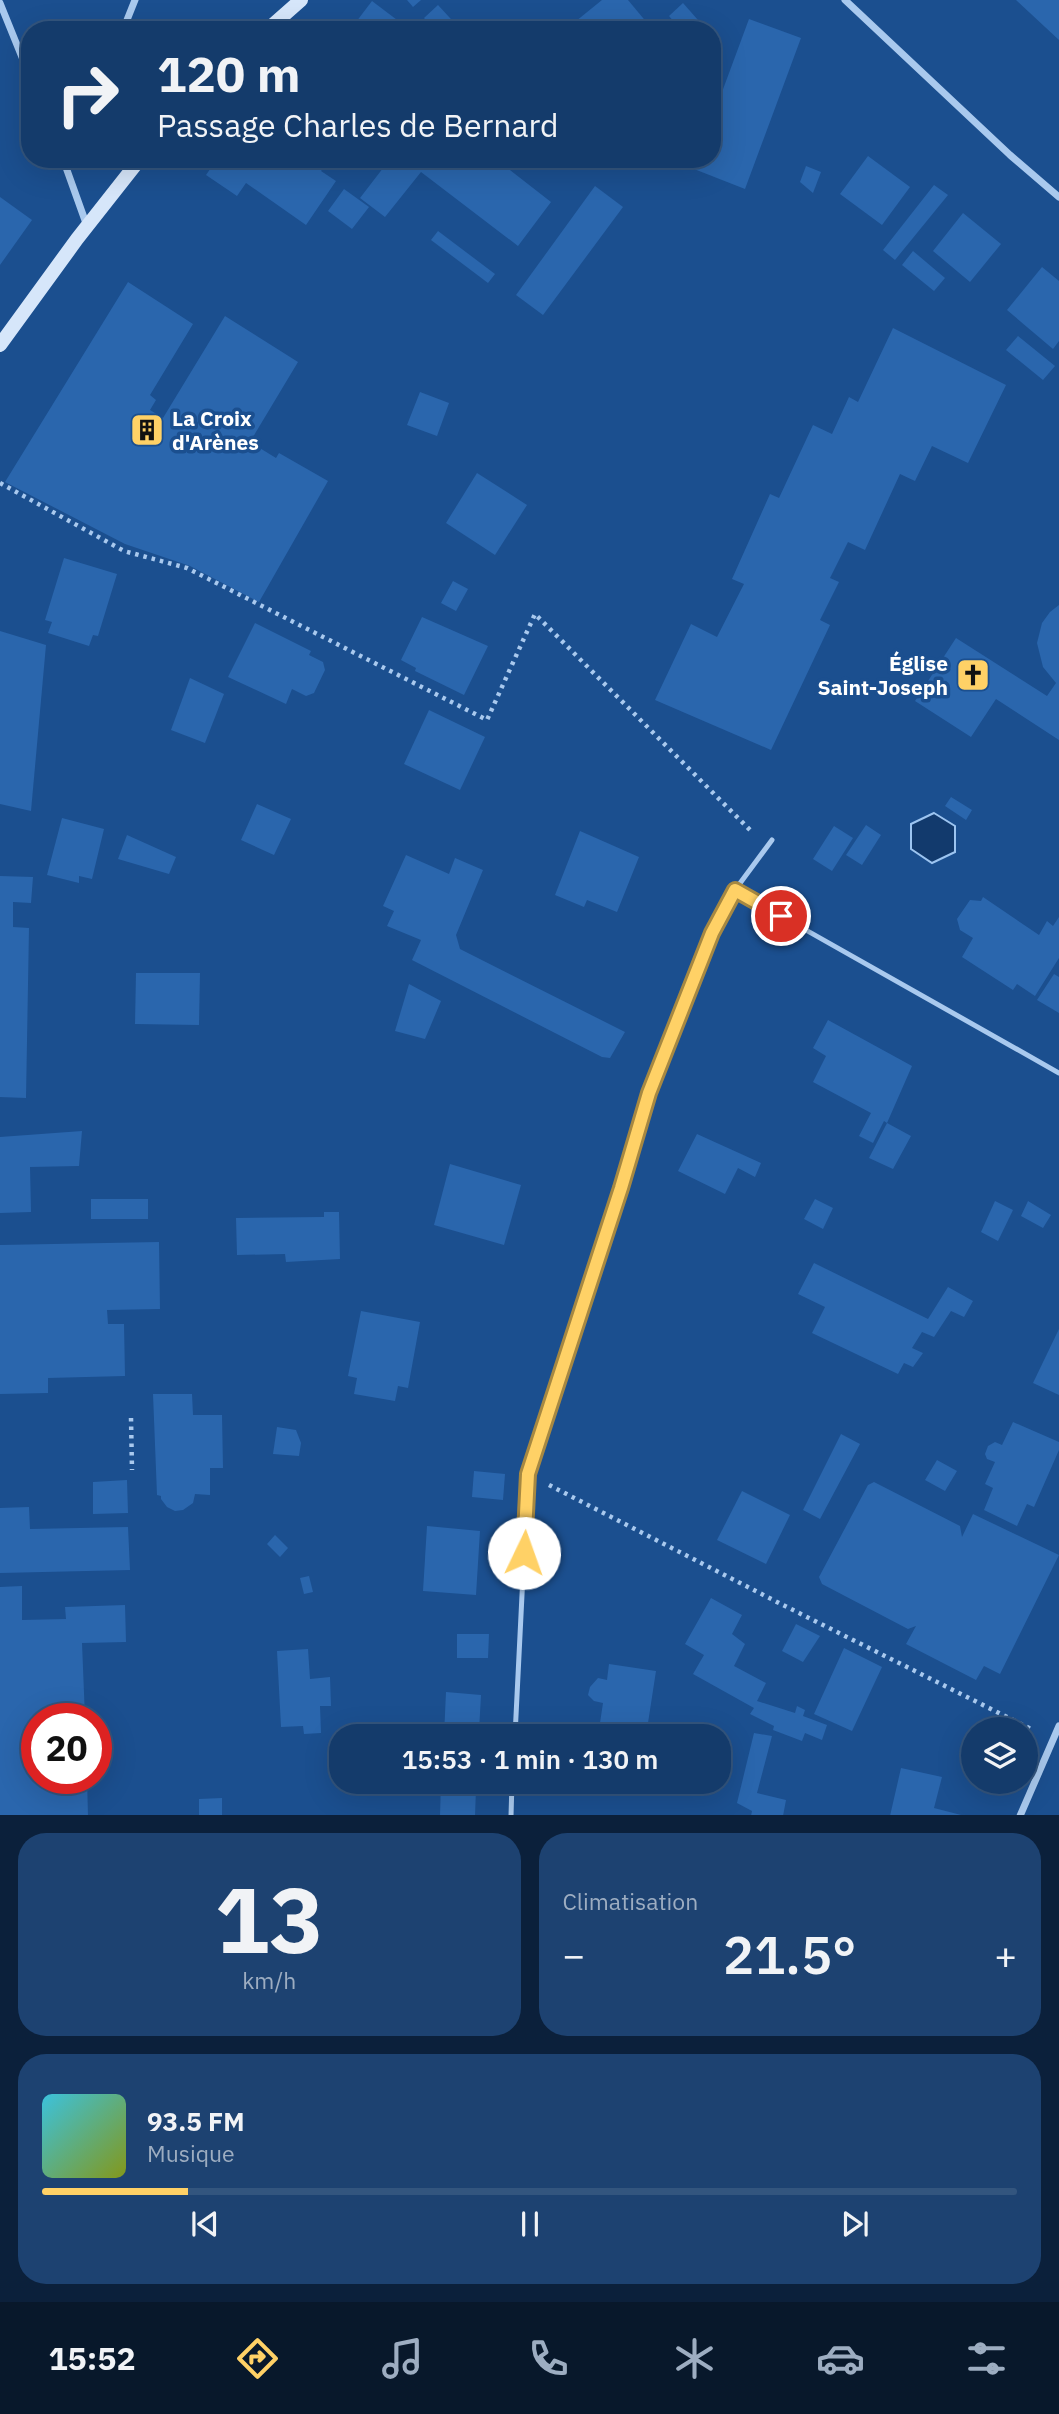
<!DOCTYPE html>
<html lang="fr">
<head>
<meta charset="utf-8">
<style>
	body { margin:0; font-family:"IBM Plex Sans",sans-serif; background:#1d4271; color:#f1f3f6; height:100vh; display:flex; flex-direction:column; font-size:26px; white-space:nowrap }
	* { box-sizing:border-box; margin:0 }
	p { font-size:23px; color:#9dadc1 }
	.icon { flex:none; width:38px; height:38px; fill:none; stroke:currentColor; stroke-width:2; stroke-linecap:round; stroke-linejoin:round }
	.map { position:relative; height:1815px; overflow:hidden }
	.sheet { display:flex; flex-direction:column; gap:18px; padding:18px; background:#0b203b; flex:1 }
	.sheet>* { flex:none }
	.hud { position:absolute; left:21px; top:21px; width:700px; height:147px; border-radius:28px; box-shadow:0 7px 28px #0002,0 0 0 2px #33557e; background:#143b6b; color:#f1f3f6; overflow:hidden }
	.controls { position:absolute; left:961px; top:1717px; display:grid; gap:14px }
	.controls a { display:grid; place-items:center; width:77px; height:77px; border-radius:50%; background:#143b6b; box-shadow:0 7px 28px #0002,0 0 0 2px #33557e; font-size:35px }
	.speed { position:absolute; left:21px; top:1703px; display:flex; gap:14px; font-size:35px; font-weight:700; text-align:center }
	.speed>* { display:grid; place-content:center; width:91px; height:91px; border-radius:50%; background:#143b6b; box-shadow:0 7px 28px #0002,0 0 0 2px #33557e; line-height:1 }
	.speed .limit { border:10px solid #d22; background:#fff; color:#111 }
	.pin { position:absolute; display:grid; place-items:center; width:60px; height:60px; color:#fff; margin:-30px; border:4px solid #fff; border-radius:50%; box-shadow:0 2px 7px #0007 }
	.me { position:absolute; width:77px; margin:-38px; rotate:3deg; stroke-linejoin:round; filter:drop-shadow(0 0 5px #0008) }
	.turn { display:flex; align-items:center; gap:24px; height:147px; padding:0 21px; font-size:32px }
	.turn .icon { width:91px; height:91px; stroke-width:2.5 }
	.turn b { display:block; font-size:49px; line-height:60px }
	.big { font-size:52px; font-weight:600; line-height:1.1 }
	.sheet .card { flex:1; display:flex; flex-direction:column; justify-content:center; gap:10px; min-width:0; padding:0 24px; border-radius:28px; background:#1d4271 }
	.sheet .dial { align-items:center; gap:0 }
	.dial b { font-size:91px; line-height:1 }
	.song { display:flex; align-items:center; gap:21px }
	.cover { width:84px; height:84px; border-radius:10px; background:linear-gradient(135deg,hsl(190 70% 55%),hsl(70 70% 35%)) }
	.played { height:7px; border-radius:4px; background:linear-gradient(90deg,#ffd166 15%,#33557e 15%) }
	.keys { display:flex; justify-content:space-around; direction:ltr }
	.heat { display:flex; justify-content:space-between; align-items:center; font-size:38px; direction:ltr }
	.sheet .tiles { flex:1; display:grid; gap:18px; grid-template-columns:1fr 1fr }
	.card:last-child { grid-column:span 2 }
	.trip { position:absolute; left:329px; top:1724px; width:402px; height:70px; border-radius:28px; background:#143b6b; box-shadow:0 7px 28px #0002,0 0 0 2px #33557e; font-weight:600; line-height:70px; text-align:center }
	.tab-bar { display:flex; height:112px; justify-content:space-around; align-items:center; background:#08182b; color:#9dadc1 }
	.tab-bar .icon { width:49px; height:49px }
	.tab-bar .selected { color:#ffd166 }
	.tab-bar b { font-size:32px; color:#f1f3f6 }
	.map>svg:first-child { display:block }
	.water { fill:#123a6d; stroke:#9cc4f0; stroke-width:2 }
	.building { fill:#2a66ad }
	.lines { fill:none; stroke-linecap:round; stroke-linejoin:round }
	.path { stroke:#a9c9ee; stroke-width:4.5; stroke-dasharray:3.5 5; stroke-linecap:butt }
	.lane { stroke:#a9c9ee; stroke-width:5 }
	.street { stroke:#a9c9ee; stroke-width:7 }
	.secondary { stroke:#d6e6fa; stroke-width:14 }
	.route-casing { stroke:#a68842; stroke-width:18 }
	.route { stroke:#ffd166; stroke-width:12 }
	.labels { text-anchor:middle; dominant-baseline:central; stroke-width:7; stroke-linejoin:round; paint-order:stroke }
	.poi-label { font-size:21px; font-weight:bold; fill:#fff; stroke:#1b4f8f; text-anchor:start }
</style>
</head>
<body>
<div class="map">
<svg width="1059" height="1816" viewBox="0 0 1059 1816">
	<rect width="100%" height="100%" fill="#1b4f8f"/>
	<polygon class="water" points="934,813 955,826 955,852 932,863 911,849 911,824"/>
	<g class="building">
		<polygon points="407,0 421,0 413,7"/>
		<polygon points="602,0 628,0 653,30 565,30"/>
		<polygon points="1016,0 1059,0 1059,40"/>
		<polygon points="372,1 405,26 402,30 350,30"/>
		<polygon points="683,3 705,28 703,30 681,30 669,16"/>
		<polygon points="438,5 461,30 435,30 424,18"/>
		<polygon points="749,19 801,38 745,189 694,169 698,159 712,159 712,119"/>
		<polygon points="868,156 910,187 882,225 840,194"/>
		<polygon points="217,159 330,159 321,171 336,181 306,225 246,183 237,196 206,175"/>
		<polygon points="390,159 496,159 551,202 518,246 421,172 385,217 360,198"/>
		<polygon points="806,166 821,172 813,193 800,182"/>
		<polygon points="934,185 948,195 895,260 883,250"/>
		<polygon points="595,186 623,207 543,315 516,295"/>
		<polygon points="344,189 369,207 352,229 328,211"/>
		<polygon points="0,197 32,220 0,265"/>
		<polygon points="963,213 1001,244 970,282 933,251"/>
		<polygon points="438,231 495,274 488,283 431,240"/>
		<polygon points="913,251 945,278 934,291 902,265"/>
		<polygon points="1042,267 1059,281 1059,341 1053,349 1007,310"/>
		<polygon points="128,282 193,324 150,395 156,400 150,410 163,418 225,316 298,362 250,442 276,458 279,453 328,481 259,602 190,566 125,544 5,482"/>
		<polygon points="893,328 1006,385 968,463 932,446 915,481 900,474 865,550 848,542 830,578 839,582 820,620 830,625 771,750 655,700 691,624 717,637 744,584 732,579 770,494 779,498 813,425 832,434 849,397 858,402"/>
		<polygon points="1018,336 1055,366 1043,380 1006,350"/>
		<polygon points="420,392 449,403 437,436 407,425"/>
		<polygon points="477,473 527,505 495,555 446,523"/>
		<polygon points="64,558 117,574 98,636 93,635 89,646 48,633 52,622 45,620"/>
		<polygon points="453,581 468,589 456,611 441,603"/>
		<polygon points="1059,605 1059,740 996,699 971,737 915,701 956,638 1047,696 1056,683 1043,667 1037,643 1042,623 1050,612"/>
		<polygon points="422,617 488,646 464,695 415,671 416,668 401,660"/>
		<polygon points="255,623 311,651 309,655 323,662 325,670 314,693 306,696 292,689 286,704 228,677"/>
		<polygon points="0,631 46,645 31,811 0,804"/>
		<polygon points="190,678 224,694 205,743 171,730"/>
		<polygon points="429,710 485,737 460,790 404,764"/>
		<polygon points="951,797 972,810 966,820 945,806"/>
		<polygon points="257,804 291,819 274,855 241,840"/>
		<polygon points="62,818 104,829 92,879 79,876 79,883 47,875"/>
		<polygon points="866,825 881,835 862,865 846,855"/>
		<polygon points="834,826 853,838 832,871 813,859"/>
		<polygon points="580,831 639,857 617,912 587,900 584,907 555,895"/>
		<polygon points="127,835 176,857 169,874 118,859"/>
		<polygon points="406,855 449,874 455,858 483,870 456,935 460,949 625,1032 610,1058 602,1057 412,960 421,940 387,926 394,911 383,906"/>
		<polygon points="0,876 33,877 31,903 13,902 13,927 29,928 26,1098 0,1097"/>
		<polygon points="983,897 1039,935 1047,921 1053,926 1059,917 1059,958 1035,996 1017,984 1013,990 962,957 973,938 960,930 957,919 970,900 981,901"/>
		<polygon points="136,973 200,973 199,1025 135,1024"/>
		<polygon points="1054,974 1059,977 1059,1013 1037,1000"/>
		<polygon points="409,984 441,1001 425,1039 395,1031"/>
		<polygon points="828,1020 912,1066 887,1123 884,1121 873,1143 859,1136 871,1113 813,1082 826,1056 813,1048"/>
		<polygon points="887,1123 911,1136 893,1169 869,1158"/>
		<polygon points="82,1131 79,1166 30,1167 31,1212 0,1213 0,1137"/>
		<polygon points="697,1134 761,1163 755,1177 738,1168 725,1194 678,1171"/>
		<polygon points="450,1164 521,1185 504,1245 434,1225"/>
		<rect x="91" y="1199" width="57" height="20"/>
		<polygon points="815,1199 833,1208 823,1229 804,1219"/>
		<polygon points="995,1201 1013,1210 998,1241 981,1232"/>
		<polygon points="1028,1201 1051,1215 1043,1228 1021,1216"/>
		<polygon points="324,1212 339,1212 340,1259 286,1262 285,1254 237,1255 236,1218 324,1217"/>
		<polygon points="159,1242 160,1309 107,1310 108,1324 124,1324 125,1376 48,1378 48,1393 0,1394 0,1245"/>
		<polygon points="814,1263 928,1319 948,1287 973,1301 964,1317 951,1311 934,1337 922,1332 912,1348 923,1353 913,1367 904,1363 898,1374 812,1333 825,1307 798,1294"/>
		<polygon points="361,1311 420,1322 408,1388 398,1386 395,1401 354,1394 357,1378 348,1376"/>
		<polygon points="1059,1329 1059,1395 1033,1383"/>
		<polygon points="153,1394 192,1394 193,1415 222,1415 223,1468 210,1468 210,1495 195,1494 193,1503 183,1510 175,1511 167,1507 161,1499 161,1496 157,1495"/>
		<polygon points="1013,1422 1059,1442 1059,1450 1034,1507 1027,1504 1017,1526 984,1510 993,1488 985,1484 995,1462 987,1459 985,1454 988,1446 995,1442 1002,1445"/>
		<polygon points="277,1427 296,1430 301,1443 299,1456 273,1454"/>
		<polygon points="841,1434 860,1444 820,1519 803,1510"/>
		<polygon points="937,1460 957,1471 945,1491 925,1480"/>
		<polygon points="474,1471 505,1474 503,1500 472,1497"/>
		<polygon points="127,1480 128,1513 93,1514 93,1482"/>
		<polygon points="874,1482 960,1526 962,1537 973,1514 1059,1555 1000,1674 984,1666 976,1680 906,1644 916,1626 908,1629 822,1584 819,1577 868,1485"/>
		<polygon points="742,1491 790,1515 766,1564 717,1540"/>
		<polygon points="29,1507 30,1529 128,1527 130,1570 0,1573 0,1508"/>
		<polygon points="427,1526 480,1531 476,1595 423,1591"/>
		<polygon points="275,1535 288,1548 280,1557 267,1544"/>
		<polygon points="309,1576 313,1592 304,1594 300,1578"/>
		<polygon points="22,1586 22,1620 66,1619 65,1607 125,1605 126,1642 82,1643 85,1718 37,1718 37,1778 87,1778 88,1816 0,1816 0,1587"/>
		<polygon points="711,1598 742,1615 732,1634 745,1644 734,1666 766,1683 757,1701 795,1713 797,1706 805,1710 803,1716 827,1725 822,1740 805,1733 802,1741 773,1730 774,1726 750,1714 754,1708 693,1674 704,1655 685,1644"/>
		<polygon points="796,1624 820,1636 803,1662 782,1651"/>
		<polygon points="457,1634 489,1634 488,1658 457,1658"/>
		<polygon points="844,1648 882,1667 852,1731 814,1714"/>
		<polygon points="308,1649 310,1679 330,1677 331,1706 320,1706 321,1733 304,1734 303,1726 281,1727 277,1651"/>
		<polygon points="609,1664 656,1671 646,1736 598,1736 603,1703 594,1701 588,1695 590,1687 598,1678 607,1680"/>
		<polygon points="446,1692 481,1695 479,1731 503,1732 503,1736 444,1736"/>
		<polygon points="754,1733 772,1736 757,1793 786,1800 783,1816 751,1816 752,1811 737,1803"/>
		<polygon points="901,1768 942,1777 934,1808 965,1816 890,1816"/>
		<polygon points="441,1782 502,1782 501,1792 476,1789 475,1816 440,1816"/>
		<polygon points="222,1798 222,1816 199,1816 199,1799"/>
	</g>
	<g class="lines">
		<g class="path">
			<polyline points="0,483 124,551 187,568 487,720 535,614 750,830"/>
			<polyline points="131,1418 132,1470"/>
			<polyline points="549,1485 781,1604 1031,1729"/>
		</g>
		<g class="lane">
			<polyline points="735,890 1059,1073"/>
			<polyline points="515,1736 528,1474 621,1188 649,1093 712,933 735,890 772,840"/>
			<polyline points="511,1816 512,1782"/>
		</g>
		<g class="street">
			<polyline points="845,0 1010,155 1059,197"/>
			<polyline points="0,3 30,77"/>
			<polyline points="123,30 135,0"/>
			<polyline points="63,159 87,226"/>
			<polyline points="1020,1816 1059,1726"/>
		</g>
		<g class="secondary">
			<polyline points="267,30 301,0"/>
			<polyline points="0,345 77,239 140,159"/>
		</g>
	</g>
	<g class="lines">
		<defs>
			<polyline id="route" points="524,1553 528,1474 621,1188 649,1093 712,933 735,890 781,916"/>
		</defs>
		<use href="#route" class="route-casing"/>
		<use href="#route" class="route"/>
	</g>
	<defs>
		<symbol id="building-square" viewBox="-11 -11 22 22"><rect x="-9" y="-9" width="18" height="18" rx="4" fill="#ffd166" stroke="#1b4f8f"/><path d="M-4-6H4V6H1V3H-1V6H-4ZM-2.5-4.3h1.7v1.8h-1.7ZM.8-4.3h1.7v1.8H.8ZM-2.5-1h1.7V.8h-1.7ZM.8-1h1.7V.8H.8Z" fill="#111"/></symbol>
		<symbol id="church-square" viewBox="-11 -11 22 22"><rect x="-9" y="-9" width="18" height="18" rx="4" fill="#ffd166" stroke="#1b4f8f"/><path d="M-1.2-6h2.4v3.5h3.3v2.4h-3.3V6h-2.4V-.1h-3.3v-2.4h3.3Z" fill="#111"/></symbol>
	</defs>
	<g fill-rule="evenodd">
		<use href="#building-square" x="128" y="411" width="38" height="38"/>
		<use href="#church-square" x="954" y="656" width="38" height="38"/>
	</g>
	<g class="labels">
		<g class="poi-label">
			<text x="172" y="418">La Croix<tspan x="172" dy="24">d'Arènes</tspan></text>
			<text x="948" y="663" text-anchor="end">Église<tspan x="948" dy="24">Saint-Joseph</tspan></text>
		</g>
	</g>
</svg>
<div class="controls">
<a><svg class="icon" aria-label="layers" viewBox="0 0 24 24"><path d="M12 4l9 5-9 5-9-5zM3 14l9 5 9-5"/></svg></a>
</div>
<div class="speed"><div class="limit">20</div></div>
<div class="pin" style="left:781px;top:916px;background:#d93025"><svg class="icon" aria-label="arrive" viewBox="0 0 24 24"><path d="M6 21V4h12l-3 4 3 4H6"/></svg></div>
<svg class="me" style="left:524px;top:1553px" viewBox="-20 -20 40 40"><circle r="19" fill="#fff"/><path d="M0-13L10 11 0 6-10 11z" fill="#ffd166"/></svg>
<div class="trip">15:53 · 1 min · 130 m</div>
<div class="hud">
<div class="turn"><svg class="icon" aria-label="right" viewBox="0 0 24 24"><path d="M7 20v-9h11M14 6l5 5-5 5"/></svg><div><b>120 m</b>Passage Charles de Bernard</div></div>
</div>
</div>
<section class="sheet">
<div class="tiles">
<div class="card dial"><b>13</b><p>km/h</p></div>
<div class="card"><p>Climatisation</p>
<div class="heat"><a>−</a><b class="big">21.5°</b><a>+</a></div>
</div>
<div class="card">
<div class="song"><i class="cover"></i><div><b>93.5 FM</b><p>Musique</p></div></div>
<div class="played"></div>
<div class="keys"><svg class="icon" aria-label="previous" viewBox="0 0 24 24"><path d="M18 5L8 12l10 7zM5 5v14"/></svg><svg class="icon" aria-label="pause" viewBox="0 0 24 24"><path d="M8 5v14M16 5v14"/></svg><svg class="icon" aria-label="next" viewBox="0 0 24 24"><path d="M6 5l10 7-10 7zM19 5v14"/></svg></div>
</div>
</div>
</section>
<nav class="tab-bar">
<b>15:52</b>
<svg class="icon selected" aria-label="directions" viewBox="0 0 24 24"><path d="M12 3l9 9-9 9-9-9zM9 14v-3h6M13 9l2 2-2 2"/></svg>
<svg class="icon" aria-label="music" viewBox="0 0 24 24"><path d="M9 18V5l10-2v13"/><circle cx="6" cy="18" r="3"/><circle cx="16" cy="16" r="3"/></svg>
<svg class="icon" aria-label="phone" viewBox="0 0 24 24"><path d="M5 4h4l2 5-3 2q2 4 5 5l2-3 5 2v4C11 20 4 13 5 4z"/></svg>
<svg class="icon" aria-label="climate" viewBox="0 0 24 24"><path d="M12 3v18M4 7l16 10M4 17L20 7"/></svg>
<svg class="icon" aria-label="car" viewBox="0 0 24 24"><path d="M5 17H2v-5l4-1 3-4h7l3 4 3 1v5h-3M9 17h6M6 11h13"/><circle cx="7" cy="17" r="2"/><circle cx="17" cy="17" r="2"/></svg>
<svg class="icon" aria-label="filters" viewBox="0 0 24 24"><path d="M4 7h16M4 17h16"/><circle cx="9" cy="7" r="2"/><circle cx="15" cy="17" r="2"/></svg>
</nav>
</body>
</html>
